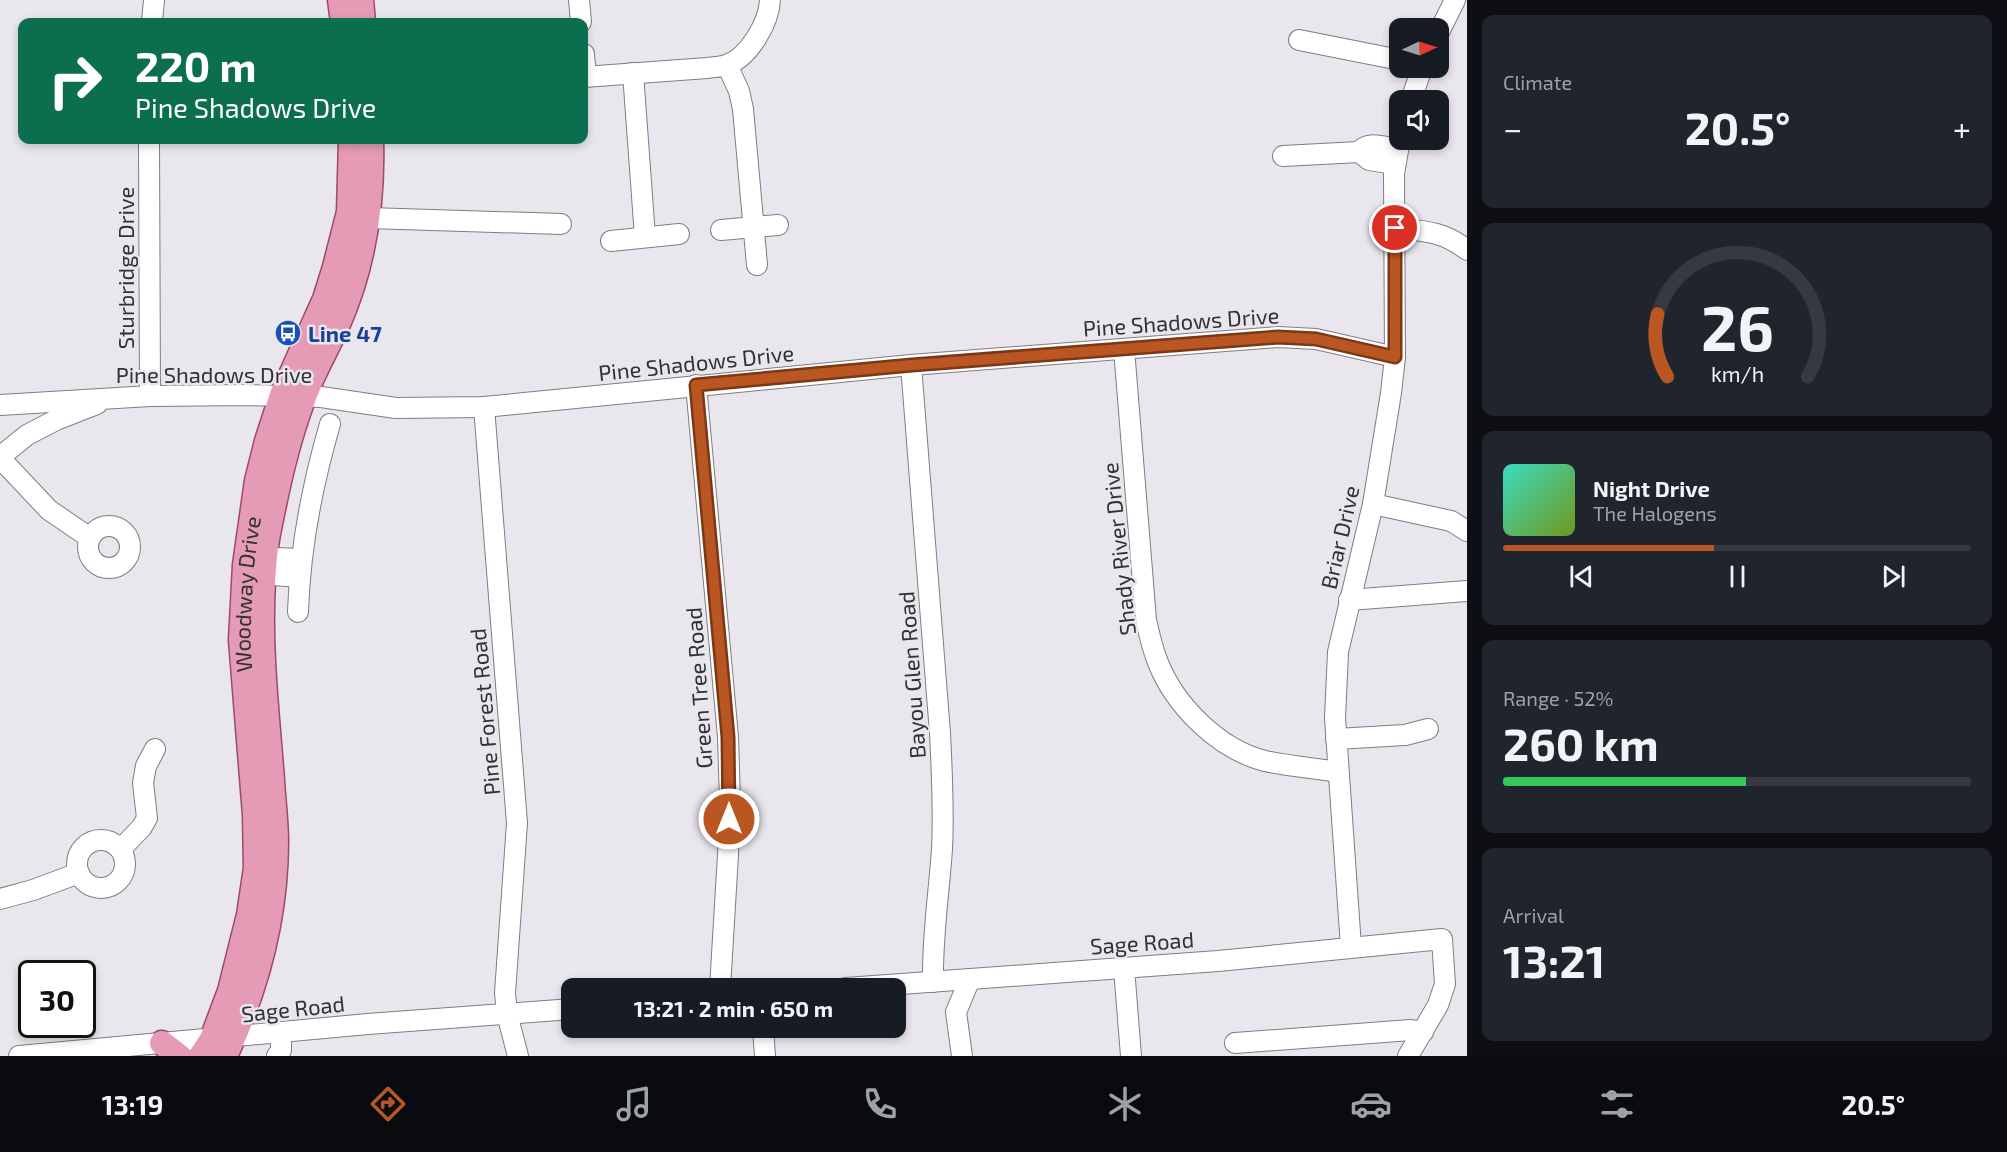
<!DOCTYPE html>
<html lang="en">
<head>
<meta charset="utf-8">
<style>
	body { margin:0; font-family:"Exo 2",sans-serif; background:#20242c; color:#f1f3f6; height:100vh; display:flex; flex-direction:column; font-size:22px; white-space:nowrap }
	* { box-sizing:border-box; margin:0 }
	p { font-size:20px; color:#9ea1a6 }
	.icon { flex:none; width:33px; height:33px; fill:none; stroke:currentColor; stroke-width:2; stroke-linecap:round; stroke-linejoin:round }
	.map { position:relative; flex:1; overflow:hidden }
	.side { display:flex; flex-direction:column; gap:15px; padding:15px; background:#0d0f14; width:540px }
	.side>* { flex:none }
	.banner { position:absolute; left:18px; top:18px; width:570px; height:126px; border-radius:12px; box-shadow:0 3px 9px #0003; background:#0b6e4f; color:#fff; overflow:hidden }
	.needle { width:39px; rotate:86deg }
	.buttons { position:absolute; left:1389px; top:18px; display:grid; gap:12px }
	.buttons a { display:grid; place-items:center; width:60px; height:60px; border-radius:12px; background:#171b24; box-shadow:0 3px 9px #0003; font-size:30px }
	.speed { position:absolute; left:18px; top:960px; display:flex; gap:12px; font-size:30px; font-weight:700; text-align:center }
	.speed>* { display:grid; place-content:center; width:78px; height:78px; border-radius:50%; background:#171b24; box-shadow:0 3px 9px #0003; line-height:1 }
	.speed .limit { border:3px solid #111; border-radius:9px; background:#fff; color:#111 }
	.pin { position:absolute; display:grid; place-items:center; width:51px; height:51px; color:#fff; margin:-26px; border:3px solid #fff; border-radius:50%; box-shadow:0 2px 6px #0007 }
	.me { position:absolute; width:66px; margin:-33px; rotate:0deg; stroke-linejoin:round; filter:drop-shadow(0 0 4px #0008) }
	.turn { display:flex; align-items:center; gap:21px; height:126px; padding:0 18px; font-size:27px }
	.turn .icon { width:78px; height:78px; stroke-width:2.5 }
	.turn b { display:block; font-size:42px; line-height:51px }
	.big { font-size:45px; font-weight:700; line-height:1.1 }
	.side .widget { flex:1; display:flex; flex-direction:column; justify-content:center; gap:9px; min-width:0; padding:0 21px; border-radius:12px; background:#20242c }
	.side .dial { align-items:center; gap:0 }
	.dial svg { height:156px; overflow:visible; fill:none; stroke:#363941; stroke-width:7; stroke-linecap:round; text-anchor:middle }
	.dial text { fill:#f1f3f6; stroke:none }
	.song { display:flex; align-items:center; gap:18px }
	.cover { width:72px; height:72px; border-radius:9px; background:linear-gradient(135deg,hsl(170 70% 55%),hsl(80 70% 35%)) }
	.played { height:6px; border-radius:3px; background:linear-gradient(90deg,#ba5622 45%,#363941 45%) }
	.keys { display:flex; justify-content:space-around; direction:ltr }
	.heat { display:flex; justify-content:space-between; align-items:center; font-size:33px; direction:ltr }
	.charge { height:9px; border-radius:4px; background:linear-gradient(90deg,#34c759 52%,#363941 0) }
	.trip { position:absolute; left:561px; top:978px; width:345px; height:60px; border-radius:12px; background:#171b24; box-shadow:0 3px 9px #0003; font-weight:700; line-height:60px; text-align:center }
	.dock { display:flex; height:96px; justify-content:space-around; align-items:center; background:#090b0e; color:#9ea1a6 }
	.dock .icon { width:42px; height:42px }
	.dock .current { color:#ba5622 }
	.dock b { font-size:27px; color:#f1f3f6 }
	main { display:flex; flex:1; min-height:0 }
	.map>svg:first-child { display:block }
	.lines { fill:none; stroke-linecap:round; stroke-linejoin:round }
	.minor-casing { stroke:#807c83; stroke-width:22 }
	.major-casing { stroke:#9b4b68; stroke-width:27 }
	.minor { stroke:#fff; stroke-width:20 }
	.major { stroke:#e59bb5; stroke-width:24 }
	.route-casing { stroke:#793816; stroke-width:15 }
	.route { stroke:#ba5622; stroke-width:10 }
	.labels { text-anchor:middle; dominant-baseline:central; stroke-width:5; stroke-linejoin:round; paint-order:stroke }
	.street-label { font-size:22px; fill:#323134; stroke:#eae6ed }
	.transit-label { font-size:22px; font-weight:bold; fill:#164399; stroke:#eae6ed; text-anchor:start }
</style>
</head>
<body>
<main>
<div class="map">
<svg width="1467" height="1056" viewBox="0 0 1467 1056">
	<rect width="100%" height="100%" fill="#eae6ed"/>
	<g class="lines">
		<defs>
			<g id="minor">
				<polyline points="579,0 581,22"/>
				<polyline points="152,22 154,0"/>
				<polyline points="1438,34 1455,0"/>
				<polyline points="1299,40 1400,60"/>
				<polyline points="584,54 586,77"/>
				<polyline points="727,65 739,91 743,109 757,265"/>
				<polyline points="633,73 645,237"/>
				<path d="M584 77 707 68C714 67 721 67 726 65 749 58 769 22 770 0"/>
				<polyline points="1411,100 1422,68"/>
				<polyline points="149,140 150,396"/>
				<polyline points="1283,156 1359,152"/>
				<path d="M1395 164 1369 160 1359 152C1367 140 1385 147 1397 149"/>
				<polyline points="369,218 561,224"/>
				<path d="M1395 228C1424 231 1443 231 1467 250"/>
				<polyline points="721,230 778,225"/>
				<polyline points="611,241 679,234"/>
				<path d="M1124 349 1146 620C1149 633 1152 647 1157 660 1174 705 1218 749 1265 761 1288 766 1314 768 1338 772"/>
				<path d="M911 365 940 733C942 772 944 810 942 849 939 893 932 938 933 982"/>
				<polyline points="696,385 728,737 730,801 728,855 720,988"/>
				<polyline points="0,405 150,396 247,395 321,397 396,408 484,407 911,365 1278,337 1316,339 1395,357"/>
				<polyline points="484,407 517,823 505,993 507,1014 518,1056"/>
				<polyline points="0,457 27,435 56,420 97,404"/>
				<polyline points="0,458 49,510 90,538"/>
				<polyline points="1373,504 1451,521 1467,531"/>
				<circle cx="109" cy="547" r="21"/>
				<polyline points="300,577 273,575 264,567 274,558 301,559"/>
				<polyline points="1349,600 1467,591"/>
				<path d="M298 612C300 547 312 486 330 424"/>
				<polyline points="1336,739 1405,735 1428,729"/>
				<circle cx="101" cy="864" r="24"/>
				<polyline points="121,849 142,827 147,818 143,783 146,766 155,749"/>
				<polyline points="0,899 33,890 79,873"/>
				<polyline points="1351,947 1335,718 1338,652 1373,504 1391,393 1395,357 1394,174 1400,139"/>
				<polyline points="1124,968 1131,1056"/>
				<polyline points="846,988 1218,961 1442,939 1445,984 1438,1005 1408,1056"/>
				<polyline points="763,1028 765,1056"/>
				<polyline points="1235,1043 1411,1030 1423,1032"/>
				<polyline points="19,1056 368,1024 572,1009"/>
				<polyline points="277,1056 281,1050 281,1033"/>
				<polyline points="962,1056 956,1012 970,979"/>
			</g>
			<g id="major">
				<polyline points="340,0 343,22"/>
				<polyline points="361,0 363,22"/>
				<polyline points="162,1043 179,1056"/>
				<path id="s1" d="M201 1056 212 1039 230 991 249 915 256 868 255 815 241 640 245 565 257 481 267 441 282 395 325 299 335 267 349 212 351 140"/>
				<path d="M225 1056C257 988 276 917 276 841 276 821 273 800 272 780 267 714 259 648 263 582 264 566 265 550 268 534 277 488 287 441 304 397 313 372 327 349 338 324 364 265 373 204 371 140"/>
			</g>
		</defs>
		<use href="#minor" class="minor-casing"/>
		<use href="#major" class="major-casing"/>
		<use href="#minor" class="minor"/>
		<use href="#major" class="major"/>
	</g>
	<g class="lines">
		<defs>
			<polyline id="route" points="729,819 728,737 696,385 912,365 1278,337 1316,339 1395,357 1395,228"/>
		</defs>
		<use href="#route" class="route-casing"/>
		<use href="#route" class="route"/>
	</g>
	<defs>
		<symbol id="bus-disc" viewBox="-11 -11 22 22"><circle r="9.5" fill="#1a4fb4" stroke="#eae6ed"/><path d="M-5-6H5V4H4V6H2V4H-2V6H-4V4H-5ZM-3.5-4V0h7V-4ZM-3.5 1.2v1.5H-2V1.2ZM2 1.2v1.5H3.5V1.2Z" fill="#fff"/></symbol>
	</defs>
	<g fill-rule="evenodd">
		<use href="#bus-disc" x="273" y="318" width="30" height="30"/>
	</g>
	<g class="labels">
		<g class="street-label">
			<text transform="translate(125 268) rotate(-90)">Sturbridge Drive</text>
			<text transform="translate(1181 321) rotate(-4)">Pine Shadows Drive</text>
			<text transform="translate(696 362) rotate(-6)">Pine Shadows Drive</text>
			<text x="214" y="374">Pine Shadows Drive</text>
			<text transform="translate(1339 537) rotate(-77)">Briar Drive</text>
			<text transform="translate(1118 549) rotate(-96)">Shady River Drive</text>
			<text stroke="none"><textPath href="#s1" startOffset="472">Woodway Drive</textPath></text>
			<text transform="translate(911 675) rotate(-94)">Bayou Glen Road</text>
			<text transform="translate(698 688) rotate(-94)">Green Tree Road</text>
			<text transform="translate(484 712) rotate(-95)">Pine Forest Road</text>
			<text transform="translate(1142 942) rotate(-4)">Sage Road</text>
			<text transform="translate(293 1008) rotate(-6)">Sage Road</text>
		</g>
		<g class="transit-label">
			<text x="308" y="333">Line 47</text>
		</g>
	</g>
</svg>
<div class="buttons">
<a><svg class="needle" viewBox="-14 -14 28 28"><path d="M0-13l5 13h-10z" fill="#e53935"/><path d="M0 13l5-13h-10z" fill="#9ea1a6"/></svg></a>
<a><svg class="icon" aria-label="sound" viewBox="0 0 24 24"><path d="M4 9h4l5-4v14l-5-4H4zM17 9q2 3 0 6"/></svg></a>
</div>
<div class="speed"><div class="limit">30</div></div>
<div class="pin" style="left:1395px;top:228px;background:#d93025"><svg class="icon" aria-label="arrive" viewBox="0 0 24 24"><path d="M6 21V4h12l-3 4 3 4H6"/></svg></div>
<svg class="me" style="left:729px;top:819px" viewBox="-20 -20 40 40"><circle r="17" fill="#ba5622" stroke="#fff" stroke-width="3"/><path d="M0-11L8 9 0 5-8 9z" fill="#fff"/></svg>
<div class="trip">13:21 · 2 min · 650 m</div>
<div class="banner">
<div class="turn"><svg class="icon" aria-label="right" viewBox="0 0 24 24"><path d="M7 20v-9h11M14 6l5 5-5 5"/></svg><div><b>220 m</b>Pine Shadows Drive</div></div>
</div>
</div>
<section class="side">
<div class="widget"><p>Climate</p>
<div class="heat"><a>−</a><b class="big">20.5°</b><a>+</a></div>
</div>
<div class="widget dial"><svg viewBox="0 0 100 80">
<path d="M14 69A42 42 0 1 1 86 69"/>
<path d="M14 69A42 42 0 0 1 9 37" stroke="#ba5622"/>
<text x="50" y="56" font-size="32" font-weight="700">26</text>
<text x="50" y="72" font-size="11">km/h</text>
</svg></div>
<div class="widget">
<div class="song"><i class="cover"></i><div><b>Night Drive</b><p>The Halogens</p></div></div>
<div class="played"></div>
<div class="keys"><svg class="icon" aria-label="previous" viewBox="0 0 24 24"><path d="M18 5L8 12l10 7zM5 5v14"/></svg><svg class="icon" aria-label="pause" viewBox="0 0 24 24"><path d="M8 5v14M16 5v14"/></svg><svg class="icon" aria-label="next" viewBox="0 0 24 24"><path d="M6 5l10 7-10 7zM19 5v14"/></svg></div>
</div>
<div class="widget"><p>Range · 52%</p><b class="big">260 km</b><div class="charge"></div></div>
<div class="widget"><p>Arrival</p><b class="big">13:21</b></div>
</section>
</main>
<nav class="dock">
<b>13:19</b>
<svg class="icon current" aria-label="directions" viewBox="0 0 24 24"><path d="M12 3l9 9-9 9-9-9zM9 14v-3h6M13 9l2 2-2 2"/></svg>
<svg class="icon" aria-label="music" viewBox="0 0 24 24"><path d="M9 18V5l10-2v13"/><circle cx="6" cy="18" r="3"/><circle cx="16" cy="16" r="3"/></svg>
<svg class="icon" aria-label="phone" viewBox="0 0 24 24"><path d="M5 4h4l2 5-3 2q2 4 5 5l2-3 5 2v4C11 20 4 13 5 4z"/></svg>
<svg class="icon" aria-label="climate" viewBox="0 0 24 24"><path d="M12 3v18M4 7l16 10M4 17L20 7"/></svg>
<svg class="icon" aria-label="car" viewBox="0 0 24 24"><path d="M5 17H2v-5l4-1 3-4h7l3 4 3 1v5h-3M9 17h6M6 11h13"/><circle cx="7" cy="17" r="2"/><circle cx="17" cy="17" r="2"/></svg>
<svg class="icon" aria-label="filters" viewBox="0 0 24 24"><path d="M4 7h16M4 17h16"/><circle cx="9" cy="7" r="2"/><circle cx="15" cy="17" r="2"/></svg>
<b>20.5°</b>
</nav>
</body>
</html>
